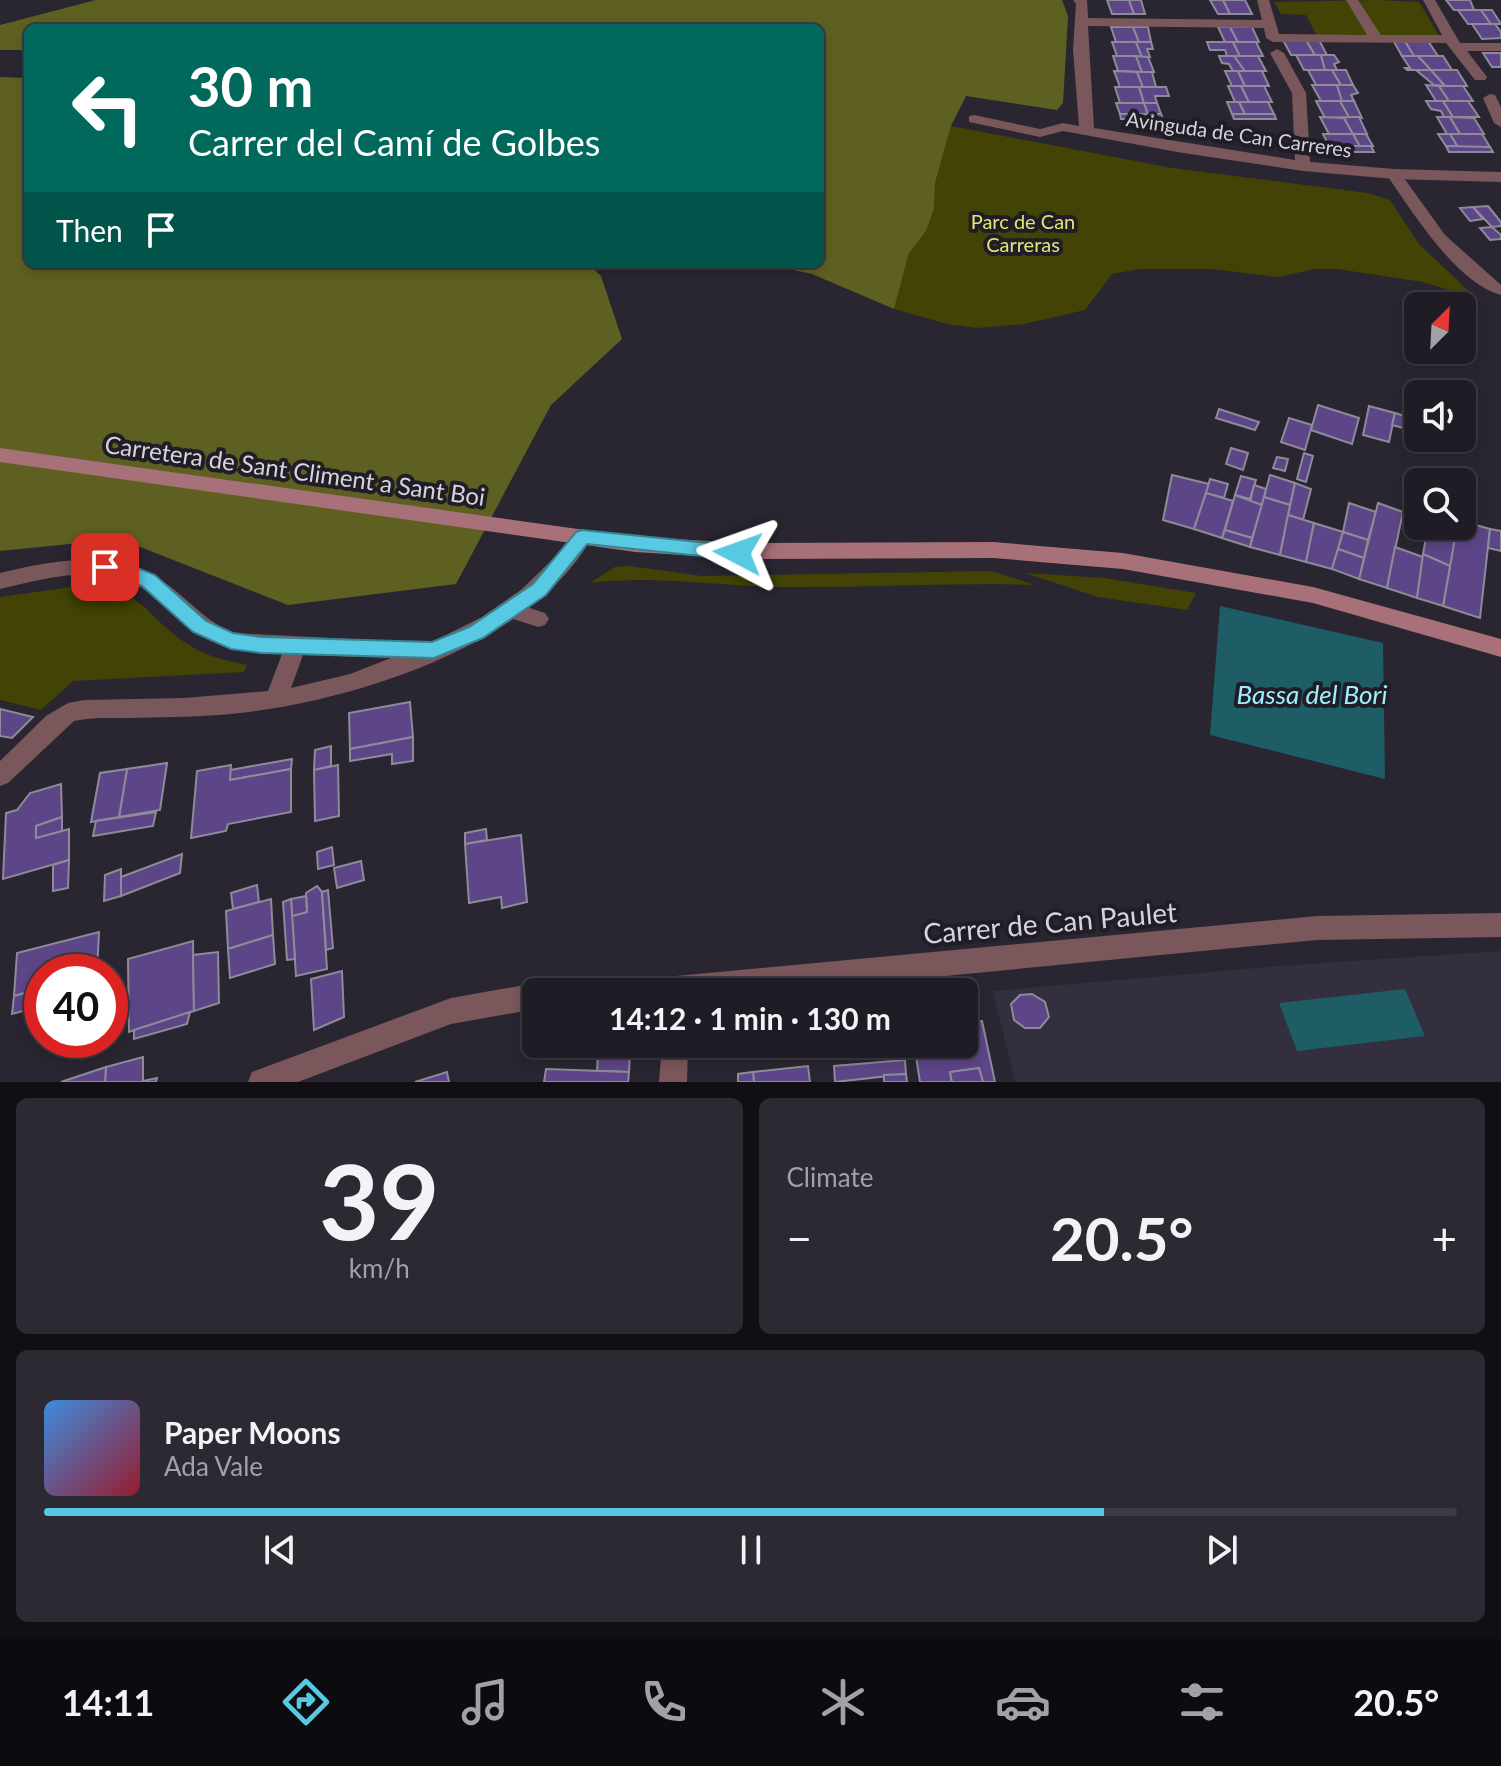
<!DOCTYPE html>
<html lang="en">
<head>
<meta charset="utf-8">
<style>
	body { margin:0; font-family:Lato,sans-serif; background:#2c2932; color:#f1f3f6; height:100vh; display:flex; flex-direction:column; font-size:30px; white-space:nowrap }
	* { box-sizing:border-box; margin:0 }
	p { font-size:26px; color:#a1a1a7 }
	.icon { flex:none; width:44px; height:44px; fill:none; stroke:currentColor; stroke-width:2; stroke-linecap:round; stroke-linejoin:round }
	.map { position:relative; height:1082px; overflow:hidden }
	.panel { display:flex; flex-direction:column; gap:16px; padding:16px; background:#110f14; flex:1 }
	.panel>* { flex:none }
	.guide { position:absolute; left:24px; top:24px; width:800px; height:244px; border-radius:12px; box-shadow:0 4px 12px #0003,0 0 0 2px #3c3a42; background:#00695c; color:#fff; overflow:hidden }
	.needle { width:52px; rotate:24deg }
	.buttons { position:absolute; left:1404px; top:292px; display:grid; gap:16px }
	.buttons a { display:grid; place-items:center; width:72px; height:72px; border-radius:12px; background:#1f1c25; box-shadow:0 4px 12px #0003,0 0 0 2px #3c3a42; font-size:40px }
	.speed { position:absolute; left:24px; top:954px; display:flex; gap:16px; font-size:40px; font-weight:700; text-align:center }
	.speed>* { display:grid; place-content:center; width:104px; height:104px; border-radius:50%; background:#1f1c25; box-shadow:0 4px 12px #0003,0 0 0 2px #3c3a42; line-height:1 }
	.speed .limit { border:12px solid #d22; background:#fff; color:#111 }
	.pin { position:absolute; display:grid; place-items:center; width:68px; height:68px; color:#fff; margin:-34px; border-radius:16px; box-shadow:0 4px 12px #0006 }
	.me { position:absolute; width:88px; margin:-44px; rotate:274deg; stroke-linejoin:round; filter:drop-shadow(0 0 6px #0008) }
	.turn { display:flex; align-items:center; gap:28px; height:168px; padding:0 32px; font-size:36px }
	.turn .icon { width:104px; height:104px; stroke-width:2.5 }
	.turn b { display:block; font-size:56px; line-height:68px }
	.then { display:flex; align-items:center; height:76px; padding:0 32px; background:#0003; gap:16px; font-size:30px }
	.big { font-size:60px; font-weight:700; line-height:1.1 }
	.panel .widget { flex:1; display:flex; flex-direction:column; justify-content:center; gap:12px; min-width:0; padding:0 28px; border-radius:12px; background:#2c2932 }
	.panel .dial { align-items:center; gap:0 }
	.dial b { font-size:104px; line-height:1 }
	.song { display:flex; align-items:center; gap:24px }
	.cover { width:96px; height:96px; border-radius:12px; background:linear-gradient(135deg,hsl(210 70% 55%),hsl(350 70% 35%)) }
	.played { height:8px; border-radius:4px; background:linear-gradient(90deg,#57c9e2 75%,#3c3a42 75%) }
	.keys { display:flex; justify-content:space-around; direction:ltr }
	.heat { display:flex; justify-content:space-between; align-items:center; font-size:44px; direction:ltr }
	.panel .tiles { flex:1; display:grid; gap:16px; grid-template-columns:1fr 1fr }
	.widget:last-child { grid-column:span 2 }
	.trip { position:absolute; left:522px; top:978px; width:456px; height:80px; border-radius:12px; background:#1f1c25; box-shadow:0 4px 12px #0003,0 0 0 2px #3c3a42; font-weight:700; line-height:80px; text-align:center }
	.dock { display:flex; height:128px; justify-content:space-around; align-items:center; background:#0c0b0f; color:#a1a1a7 }
	.dock .icon { width:56px; height:56px }
	.dock .active { color:#57c9e2 }
	.dock b { font-size:36px; color:#f1f3f6 }
	.map>svg:first-child { display:block }
	.built { fill:#342f3f }
	.green { fill:#424304 }
	.forest { fill:#5e6021 }
	.water { fill:#1e5c66 }
	.building { fill:#5d4688; stroke:#8e8b98; stroke-width:2 }
	.lines { fill:none; stroke-linecap:round; stroke-linejoin:round }
	.lane { fill:#7a575b; fill-rule:evenodd }
	.street { fill:#7a575b; fill-rule:evenodd }
	.secondary { fill:#a87078; fill-rule:evenodd }
	.route { fill:#57c9e2; stroke:#398393; stroke-width:2 }
	.labels { text-anchor:middle; dominant-baseline:central; stroke-width:8; stroke-linejoin:round; paint-order:stroke }
	.far-street-label { font-size:20px; fill:#d6d4db; stroke:#201d27 }
	.far-park-label { font-size:20px; fill:#e0e575; stroke:#201d27 }
	.street-label { font-size:24px; fill:#d6d4db; stroke:#201d27 }
	.water-label { font-size:26px; font-style:italic; fill:#9deffd; stroke:#201d27 }
	.near-street-label { font-size:28px; fill:#d6d4db; stroke:#201d27 }
</style>
</head>
<body>
<div class="map">
<svg width="1501" height="1082" viewBox="0 0 1501 1082">
	<rect width="100%" height="100%" fill="#292631"/>
	<polygon class="built" points="1501,951 1501,1082 1015,1082 993,991 1280,966"/>
	<g class="green">
		<polygon points="1378,0 1419,2 1440,37 1317,36 1306,15 1281,14 1274,2"/>
		<polygon points="951,126 1172,168 1368,193 1390,200 1419,244 1477,299 1423,282 1337,269 1314,269 1279,277 1212,269 1139,269 1112,274 1085,310 1024,324 977,328 947,324 894,309 909,253 926,231 934,209 935,183"/>
		<path d="M629 566 702 576 992 571 1035 585C949 582 864 588 779 587 715 586 654 575 590 583L615 567Z"/>
		<polygon points="1025,573 1105,578 1196,593 1187,610 1098,597"/>
		<path d="M78 586C148 588 139 613 189 645 207 657 226 660 247 665L244 672 73 681 41 710 0 700V597Z"/>
	</g>
	<g class="forest">
		<polygon points="96,0 1062,0 1068,16 1063,103 1057,110 966,96 951,126 935,183 934,209 926,231 909,253 894,309 812,274 767,264 820,264 820,28 28,28 28,50 0,50 0,25"/>
		<polygon points="0,77 28,78 28,264 588,264 601,276 622,339 551,405 456,584 288,605 120,539 0,551"/>
	</g>
	<g class="water">
		<polygon points="1220,606 1383,643 1385,779 1210,735"/>
		<polygon points="1405,989 1425,1036 1297,1051 1279,1003"/>
	</g>
	<g class="building">
		<polygon points="1107,0 1129,0 1134,14 1112,14"/>
		<polygon points="1129,0 1141,0 1145,14 1134,14"/>
		<polygon points="1210,0 1223,0 1230,14 1218,14"/>
		<polygon points="1223,0 1245,0 1252,14 1230,14"/>
		<polygon points="1446,0 1470,0 1474,10 1454,10"/>
		<polygon points="1458,10 1481,10 1491,24 1468,24"/>
		<polygon points="1481,10 1492,10 1501,24 1491,24"/>
		<polygon points="1472,24 1495,24 1501,32 1501,38 1482,39"/>
		<polygon points="1111,27 1133,27 1139,42 1116,42"/>
		<polygon points="1133,27 1148,27 1151,42 1139,42"/>
		<polygon points="1218,27 1230,27 1238,42 1225,42"/>
		<polygon points="1230,27 1252,27 1259,42 1238,42"/>
		<polygon points="1283,40 1306,40 1315,55 1291,55"/>
		<polygon points="1306,40 1319,40 1327,55 1315,55"/>
		<polygon points="1393,40 1405,41 1414,56 1402,56"/>
		<polygon points="1405,41 1428,41 1438,56 1414,56"/>
		<polygon points="1112,42 1136,42 1142,57 1117,56"/>
		<polygon points="1136,42 1151,42 1153,49 1147,49 1150,57 1142,57"/>
		<polygon points="1207,42 1233,42 1240,56 1227,56 1225,50 1210,50"/>
		<polygon points="1233,42 1256,42 1263,56 1240,56"/>
		<polygon points="1483,53 1501,53 1501,67 1492,67"/>
		<polygon points="1296,55 1321,55 1325,70 1304,70"/>
		<polygon points="1321,55 1334,55 1339,62 1334,64 1337,70 1325,70"/>
		<polygon points="1113,56 1136,56 1142,72 1118,71"/>
		<polygon points="1136,56 1148,57 1154,72 1142,72"/>
		<polygon points="1219,56 1234,56 1245,71 1233,71 1229,64 1222,63"/>
		<polygon points="1234,56 1258,56 1266,71 1245,71"/>
		<polygon points="1402,56 1418,56 1431,70 1407,70 1405,68 1410,68"/>
		<polygon points="1418,56 1443,56 1452,70 1431,70"/>
		<polygon points="1308,70 1332,70 1341,85 1316,85"/>
		<polygon points="1332,70 1346,70 1353,85 1341,85"/>
		<polygon points="1416,70 1431,70 1445,86 1434,85"/>
		<polygon points="1431,70 1457,70 1467,86 1445,86"/>
		<polygon points="1114,71 1137,72 1143,87 1120,87"/>
		<polygon points="1225,71 1238,71 1245,86 1232,86"/>
		<polygon points="1238,71 1262,71 1269,86 1245,86"/>
		<polygon points="1137,72 1152,72 1156,87 1143,87"/>
		<polygon points="1312,85 1337,85 1342,101 1321,101"/>
		<polygon points="1337,85 1353,85 1358,93 1351,95 1354,101 1342,101"/>
		<polygon points="1426,85 1439,86 1449,101 1436,101"/>
		<polygon points="1228,86 1241,86 1249,102 1235,102"/>
		<polygon points="1241,86 1264,86 1272,102 1249,102"/>
		<polygon points="1439,86 1463,86 1473,101 1449,101"/>
		<polygon points="1115,87 1139,87 1144,103 1120,103"/>
		<polygon points="1139,87 1166,87 1169,96 1155,96 1157,103 1144,103"/>
		<polygon points="1316,101 1340,101 1349,117 1325,118"/>
		<polygon points="1340,101 1354,101 1362,118 1349,117"/>
		<polygon points="1426,101 1443,101 1453,117 1444,117 1441,111 1431,109"/>
		<polygon points="1443,101 1468,101 1479,117 1453,117"/>
		<polygon points="1227,102 1239,102 1245,114 1232,114"/>
		<polygon points="1239,102 1268,102 1274,114 1245,114"/>
		<polygon points="1116,103 1144,103 1148,114 1120,114"/>
		<polygon points="1144,103 1157,103 1161,114 1148,114"/>
		<polygon points="1120,114 1161,114 1163,119 1121,119"/>
		<polygon points="1232,114 1274,114 1276,119 1234,119"/>
		<polygon points="1320,117 1344,118 1353,134 1329,134"/>
		<polygon points="1349,117 1359,117 1367,134 1353,134 1344,118"/>
		<polygon points="1437,117 1450,117 1460,134 1447,134"/>
		<polygon points="1450,117 1474,118 1484,134 1460,134"/>
		<polygon points="1323,134 1353,134 1360,146 1329,146"/>
		<polygon points="1353,134 1366,134 1373,146 1360,146"/>
		<polygon points="1438,134 1450,134 1458,147 1446,146"/>
		<polygon points="1450,134 1482,134 1490,147 1458,147"/>
		<polygon points="1329,146 1371,146 1374,152 1333,152"/>
		<polygon points="1446,146 1490,147 1493,152 1449,152"/>
		<polygon points="1488,206 1501,222 1501,226 1492,227 1473,207"/>
		<polygon points="1473,207 1483,219 1470,221 1460,208"/>
		<polygon points="1492,227 1501,235 1501,239 1490,240 1480,228"/>
		<polygon points="1318,405 1359,418 1352,444 1311,430"/>
		<polygon points="1369,406 1395,413 1389,442 1363,435"/>
		<polygon points="1219,409 1259,422 1255,430 1216,418"/>
		<polygon points="1395,413 1418,420 1418,432 1392,425"/>
		<polygon points="1289,418 1312,425 1305,450 1281,442"/>
		<polygon points="1231,448 1248,453 1243,470 1226,464"/>
		<polygon points="1304,453 1313,456 1306,482 1297,479"/>
		<polygon points="1277,457 1288,459 1285,471 1273,468"/>
		<polygon points="1172,475 1209,484 1194,529 1163,520"/>
		<polygon points="1270,475 1295,483 1290,505 1264,497"/>
		<polygon points="1241,476 1256,480 1250,499 1235,495"/>
		<polygon points="1210,479 1228,484 1224,498 1206,493"/>
		<polygon points="1295,483 1311,489 1303,520 1288,515"/>
		<polygon points="1254,485 1266,489 1262,505 1250,502"/>
		<polygon points="1206,493 1233,501 1222,538 1194,529"/>
		<polygon points="1235,495 1262,505 1252,538 1225,530"/>
		<polygon points="1264,497 1290,505 1280,555 1250,547"/>
		<polygon points="1349,503 1376,512 1368,540 1343,532"/>
		<polygon points="1378,503 1403,512 1387,588 1359,579"/>
		<polygon points="1288,515 1314,523 1306,562 1280,555"/>
		<polygon points="1462,521 1490,529 1480,618 1443,606 1457,526 1462,526"/>
		<polygon points="1314,523 1343,532 1332,569 1306,562"/>
		<polygon points="1428,526 1457,526 1450,566 1423,554"/>
		<polygon points="1490,529 1501,531 1501,551 1488,548"/>
		<polygon points="1225,530 1252,538 1250,547 1222,538"/>
		<polygon points="1343,532 1368,540 1364,558 1338,549"/>
		<polygon points="1395,547 1423,557 1417,598 1387,588"/>
		<polygon points="1338,549 1364,558 1359,579 1332,569"/>
		<polygon points="1423,554 1450,566 1443,606 1417,598"/>
		<polygon points="410,702 413,737 350,749 349,713"/>
		<polygon points="0,709 33,717 12,738 0,736"/>
		<polygon points="413,737 413,761 392,764 392,754 350,761 350,749"/>
		<polygon points="331,746 331,766 314,770 315,750"/>
		<polygon points="292,759 291,769 230,780 230,770"/>
		<polygon points="167,763 160,810 119,817 127,769"/>
		<polygon points="231,765 230,780 291,769 291,812 228,824 226,831 191,838 197,771"/>
		<polygon points="338,765 339,816 315,821 314,770"/>
		<polygon points="127,769 119,817 91,822 100,773"/>
		<polygon points="61,784 62,817 36,826 36,838 69,829 69,860 3,879 6,813 17,810 30,793"/>
		<polygon points="156,812 153,826 93,836 96,821"/>
		<polygon points="62,817 62,831 36,838 36,826"/>
		<polygon points="486,829 487,840 465,844 465,833"/>
		<polygon points="521,835 527,902 502,908 501,897 469,903 465,844"/>
		<polygon points="332,847 334,865 318,869 317,852"/>
		<polygon points="182,854 180,873 121,896 121,877"/>
		<polygon points="69,860 68,888 53,891 53,865"/>
		<polygon points="361,861 364,880 337,888 334,868"/>
		<polygon points="121,869 121,896 104,901 105,875"/>
		<polygon points="257,885 259,902 233,909 231,893"/>
		<polygon points="317,886 322,892 327,969 296,976 292,916 307,912 306,893"/>
		<polygon points="328,890 333,948 326,950 322,892"/>
		<polygon points="306,896 307,912 292,916 291,899"/>
		<polygon points="271,899 273,935 228,949 226,911"/>
		<polygon points="291,899 295,959 287,960 283,902"/>
		<polygon points="99,932 97,972 42,972 42,988 14,996 17,953"/>
		<polygon points="273,935 275,964 230,978 228,949"/>
		<polygon points="193,941 194,1011 129,1032 128,959"/>
		<polygon points="218,952 219,1003 194,1011 193,955"/>
		<polygon points="342,971 344,1017 314,1030 311,979"/>
		<polygon points="42,988 42,1006 12,1014 14,996"/>
		<polygon points="1032,994 1045,1002 1049,1017 1040,1028 1025,1028 1014,1020 1011,1004 1020,995"/>
		<polygon points="190,1012 187,1024 134,1039 134,1030"/>
		<polygon points="982,1021 995,1082 983,1082 979,1068 950,1072 952,1082 920,1082 914,1044 937,1044 929,1045 931,1056 940,1055 938,1044 962,1044 964,1051 972,1051 970,1039 964,1040 964,1023"/>
		<polygon points="598,1053 630,1054 629,1072 597,1071"/>
		<polygon points="143,1057 143,1081 157,1078 156,1082 105,1082 106,1067"/>
		<polygon points="905,1060 906,1074 835,1082 834,1066"/>
		<polygon points="808,1066 810,1082 754,1082 753,1072"/>
		<polygon points="106,1067 105,1082 61,1082"/>
		<polygon points="979,1068 983,1082 952,1082 950,1072"/>
		<polygon points="546,1069 629,1072 628,1082 544,1082"/>
		<polygon points="447,1072 449,1082 415,1082"/>
		<polygon points="753,1072 754,1082 738,1082 738,1074"/>
		<polygon points="906,1074 907,1082 884,1082 884,1075"/>
	</g>
	<g class="lines">
		<g class="lane">
			<path d="M1394 169 1399 171 1445 235 1501 285V295C1456 283 1412 211 1386 174Z"/>
			<polygon points="511,602 545,613 549,619 545,625 538,627 504,616 501,610 504,604"/>
		</g>
		<g class="street">
			<polygon points="1073,0 1087,0 1088,18 1262,20 1257,0 1269,0 1279,34 1367,35 1346,0 1358,0 1381,35 1442,35 1423,0 1435,0 1460,43 1501,43 1501,51 1467,51 1487,77 1485,80 1475,80 1446,43 1273,42 1266,38 1264,28 1088,26 1094,128 1295,160 1292,93 1270,53 1277,49 1284,53 1306,93 1310,162 1394,169 1501,172 1501,182 1394,179 1303,171 1183,153 1063,131 1040,137 969,122 969,116 974,115 1040,129 1063,123 1079,126 1073,49 1076,4"/>
			<polygon points="1490,94 1495,95 1501,107 1501,127 1494,123 1483,98"/>
			<path d="M582 529 589 532 592 537C531 649 338 706 220 715 190 717 159 717 129 718 111 718 92 717 74 721L8 783 0 786V761L46 716 68 703 84 700 184 698 268 691 282 654C243 654 210 647 180 621 162 604 145 585 121 579 82 568 39 580 0 589V573C57 560 117 547 168 585 190 601 207 622 233 633L430 643 482 617 522 589 558 554 575 532ZM303 655 391 658 350 674 291 688Z"/>
			<polygon points="1501,913 1501,937 1317,940 779,992 593,992 597,983 606,979 676,976 1317,916"/>
			<polygon points="536,983 545,987 547,992 536,992 536,1009 451,1024 298,1082 248,1082 252,1072 451,998"/>
			<polygon points="662,1044 688,1044 687,1082 659,1082"/>
		</g>
		<polygon class="secondary" points="0,448 635,537 747,543 993,542 1123,553 1313,587 1501,639 1501,657 1313,603 1123,569 993,558 747,559 635,552 0,462"/>
	</g>
	<polygon class="route" points="582,530 738,546 747,553 738,560 587,544 546,595 483,638 434,658 261,653 231,649 193,632 142,586 98,572 96,567 105,560 128,564 155,575 206,621 233,633 261,637 432,642 469,627 533,584 576,532"/>
	<g class="labels">
		<g class="far-street-label">
			<text transform="translate(1239 134) rotate(8)">Avinguda de Can Carreres</text>
		</g>
		<g class="far-park-label">
			<text x="1023" y="221">Parc de Can<tspan x="1023" dy="23">Carreras</tspan></text>
		</g>
		<g class="street-label">
			<text transform="translate(295 470) rotate(8)">Carretera de Sant Climent a Sant Boi</text>
		</g>
		<g class="water-label">
			<text x="1312" y="694">Bassa del Bori</text>
		</g>
		<g class="near-street-label">
			<text transform="translate(1050 922) rotate(-5)">Carrer de Can Paulet</text>
		</g>
	</g>
</svg>
<div class="buttons">
<a><svg class="needle" viewBox="-14 -14 28 28"><path d="M0-13l5 13h-10z" fill="#e53935"/><path d="M0 13l5-13h-10z" fill="#a1a1a7"/></svg></a>
<a><svg class="icon" aria-label="sound" viewBox="0 0 24 24"><path d="M4 9h4l5-4v14l-5-4H4zM17 9q2 3 0 6"/></svg></a>
<a><svg class="icon" aria-label="search" viewBox="0 0 24 24"><circle cx="10" cy="10" r="6"/><path d="M15 15l6 6"/></svg></a>
</div>
<div class="speed"><div class="limit">40</div></div>
<div class="pin" style="left:105px;top:567px;background:#d93025"><svg class="icon" aria-label="arrive" viewBox="0 0 24 24"><path d="M6 21V4h12l-3 4 3 4H6"/></svg></div>
<svg class="me" style="left:738px;top:553px" viewBox="-20 -20 40 40"><path d="M0-17L14 15 0 8-14 15z" fill="#57c9e2" stroke="#fff" stroke-width="4"/></svg>
<div class="trip">14:12 · 1 min · 130 m</div>
<div class="guide">
<div class="turn"><svg class="icon" aria-label="left" viewBox="0 0 24 24"><path d="M17 20v-9H6M10 6l-5 5 5 5"/></svg><div><b>30 m</b>Carrer del Camí de Golbes</div></div>
<div class="then">Then<svg class="icon" aria-label="arrive" viewBox="0 0 24 24"><path d="M6 21V4h12l-3 4 3 4H6"/></svg></div>
</div>
</div>
<section class="panel">
<div class="tiles">
<div class="widget dial"><b>39</b><p>km/h</p></div>
<div class="widget"><p>Climate</p>
<div class="heat"><a>−</a><b class="big">20.5°</b><a>+</a></div>
</div>
<div class="widget">
<div class="song"><i class="cover"></i><div><b>Paper Moons</b><p>Ada Vale</p></div></div>
<div class="played"></div>
<div class="keys"><svg class="icon" aria-label="previous" viewBox="0 0 24 24"><path d="M18 5L8 12l10 7zM5 5v14"/></svg><svg class="icon" aria-label="pause" viewBox="0 0 24 24"><path d="M8 5v14M16 5v14"/></svg><svg class="icon" aria-label="next" viewBox="0 0 24 24"><path d="M6 5l10 7-10 7zM19 5v14"/></svg></div>
</div>
</div>
</section>
<nav class="dock">
<b>14:11</b>
<svg class="icon active" aria-label="directions" viewBox="0 0 24 24"><path d="M12 3l9 9-9 9-9-9zM9 14v-3h6M13 9l2 2-2 2"/></svg>
<svg class="icon" aria-label="music" viewBox="0 0 24 24"><path d="M9 18V5l10-2v13"/><circle cx="6" cy="18" r="3"/><circle cx="16" cy="16" r="3"/></svg>
<svg class="icon" aria-label="phone" viewBox="0 0 24 24"><path d="M5 4h4l2 5-3 2q2 4 5 5l2-3 5 2v4C11 20 4 13 5 4z"/></svg>
<svg class="icon" aria-label="climate" viewBox="0 0 24 24"><path d="M12 3v18M4 7l16 10M4 17L20 7"/></svg>
<svg class="icon" aria-label="car" viewBox="0 0 24 24"><path d="M5 17H2v-5l4-1 3-4h7l3 4 3 1v5h-3M9 17h6M6 11h13"/><circle cx="7" cy="17" r="2"/><circle cx="17" cy="17" r="2"/></svg>
<svg class="icon" aria-label="filters" viewBox="0 0 24 24"><path d="M4 7h16M4 17h16"/><circle cx="9" cy="7" r="2"/><circle cx="15" cy="17" r="2"/></svg>
<b>20.5°</b>
</nav>
</body>
</html>
